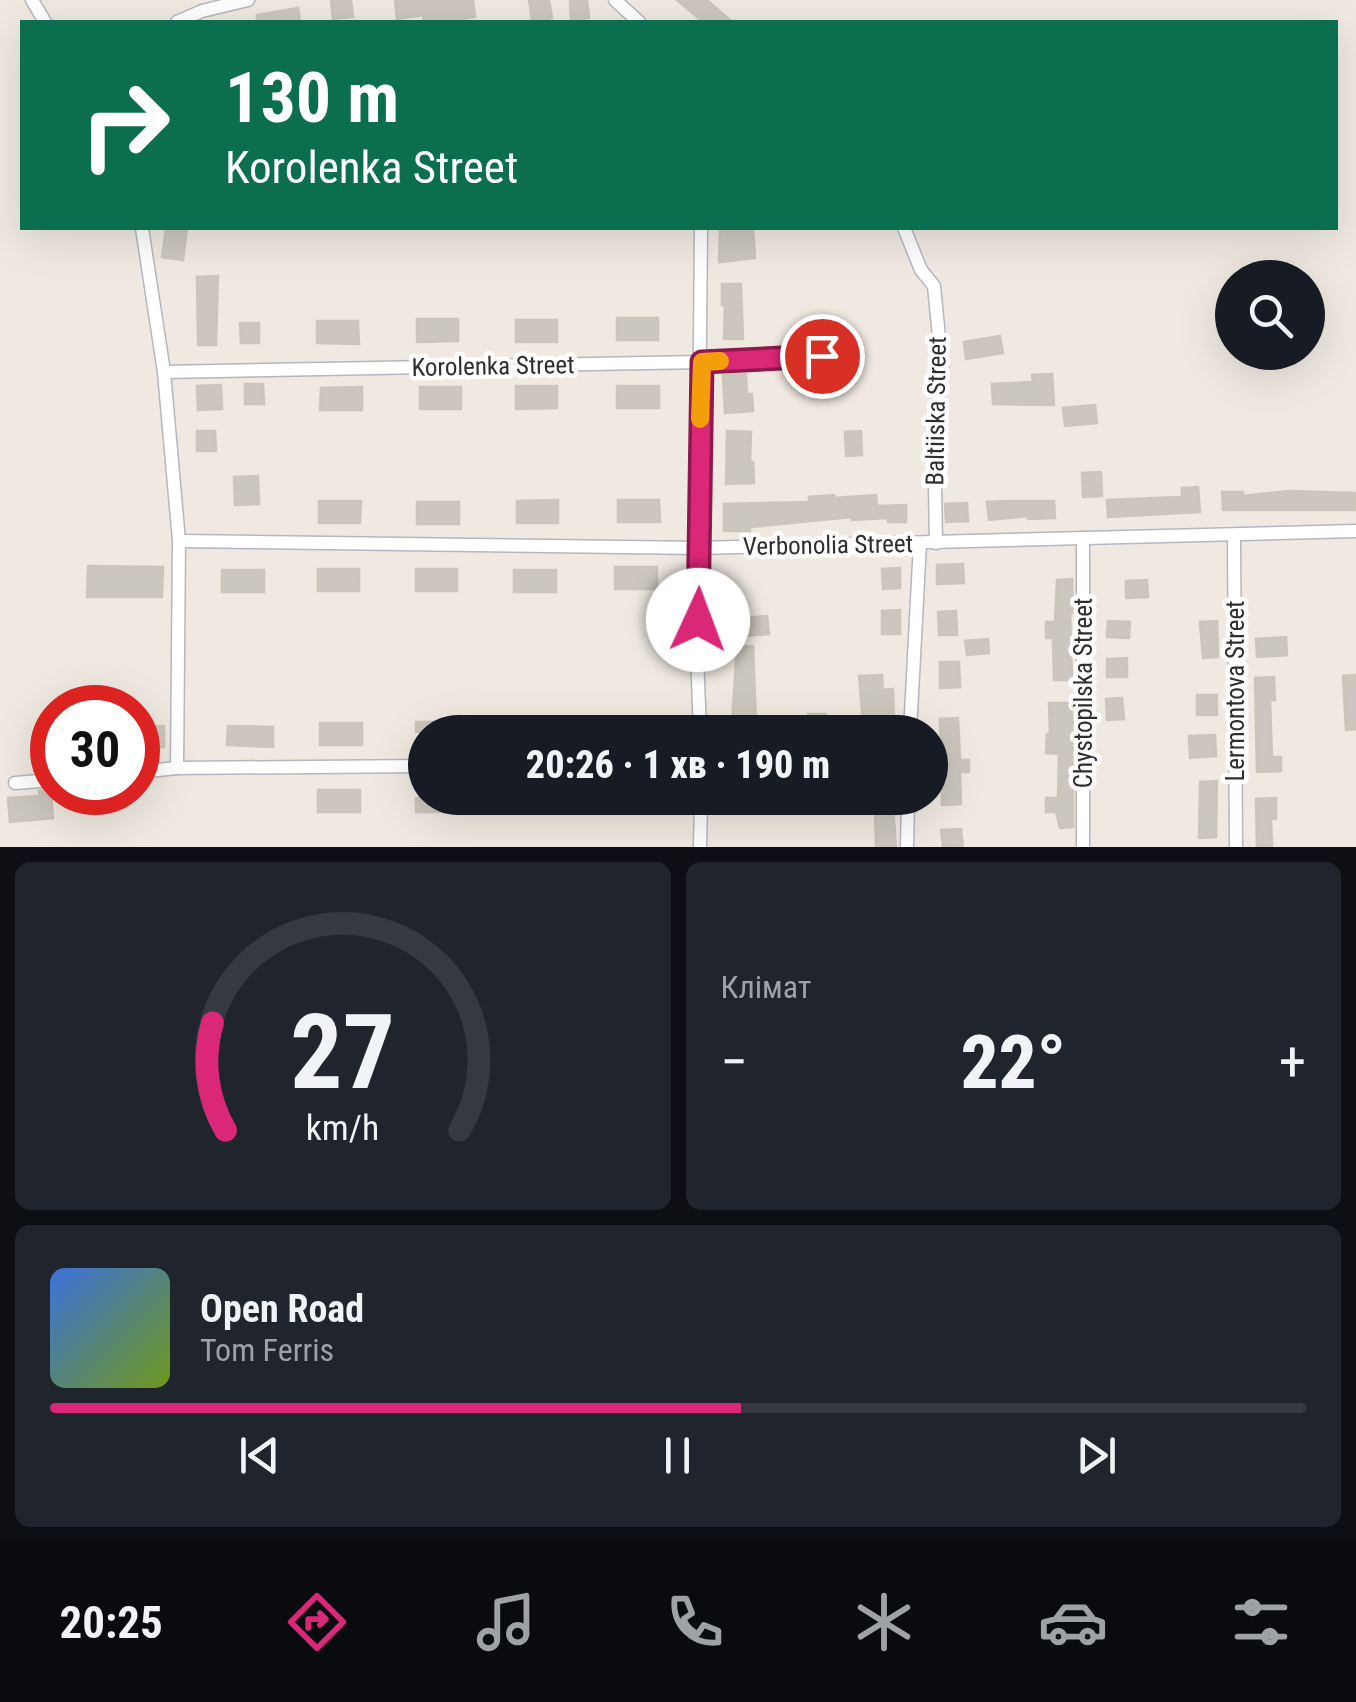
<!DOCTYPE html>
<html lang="uk">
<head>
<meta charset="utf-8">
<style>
	body { margin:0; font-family:"Roboto Condensed",sans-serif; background:#20242c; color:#f1f3f6; height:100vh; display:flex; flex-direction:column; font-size:38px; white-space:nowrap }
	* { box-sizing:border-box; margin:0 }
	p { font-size:32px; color:#9ea1a6 }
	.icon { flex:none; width:55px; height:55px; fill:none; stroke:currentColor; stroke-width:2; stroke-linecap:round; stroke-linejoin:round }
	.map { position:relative; height:847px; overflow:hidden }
	.drawer { display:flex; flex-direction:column; gap:15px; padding:15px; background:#0d0f14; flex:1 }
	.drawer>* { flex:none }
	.guide { position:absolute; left:20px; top:20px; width:1318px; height:210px; border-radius:0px; box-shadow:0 10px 40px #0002; background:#0b6e4f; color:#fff; overflow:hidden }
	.tools { position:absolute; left:1215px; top:260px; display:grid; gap:20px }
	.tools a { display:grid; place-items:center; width:110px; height:110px; border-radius:50%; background:#171b24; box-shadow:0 10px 40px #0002; font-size:50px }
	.speed { position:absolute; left:30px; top:685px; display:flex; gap:20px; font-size:50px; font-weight:700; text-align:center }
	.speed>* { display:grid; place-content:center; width:130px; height:130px; border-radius:50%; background:#171b24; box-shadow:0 10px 40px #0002; line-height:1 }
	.speed .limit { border:15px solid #d22; background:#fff; color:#111 }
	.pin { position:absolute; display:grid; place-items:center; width:85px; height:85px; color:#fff; margin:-42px; border:5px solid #fff; border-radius:50%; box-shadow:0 2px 10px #0007 }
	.me { position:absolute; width:110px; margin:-55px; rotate:2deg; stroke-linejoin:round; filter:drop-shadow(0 0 8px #0008) }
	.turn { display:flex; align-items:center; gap:35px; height:210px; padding:0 40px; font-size:45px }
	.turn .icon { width:130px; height:130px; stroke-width:2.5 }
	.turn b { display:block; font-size:70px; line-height:85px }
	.big { font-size:75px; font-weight:800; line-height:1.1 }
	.drawer .card { flex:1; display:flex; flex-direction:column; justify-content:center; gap:15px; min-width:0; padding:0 35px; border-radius:15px; background:#20242c }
	.drawer .dial { align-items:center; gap:0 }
	.dial svg { height:260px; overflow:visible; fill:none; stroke:#363941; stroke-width:7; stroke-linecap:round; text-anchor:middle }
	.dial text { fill:#f1f3f6; stroke:none }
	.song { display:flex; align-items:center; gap:30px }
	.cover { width:120px; height:120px; border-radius:15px; background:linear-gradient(135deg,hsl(220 70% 55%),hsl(80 70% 35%)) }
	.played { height:10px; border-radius:5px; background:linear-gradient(90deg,#db2777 55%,#363941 55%) }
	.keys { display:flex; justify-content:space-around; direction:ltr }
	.heat { display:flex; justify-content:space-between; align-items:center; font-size:55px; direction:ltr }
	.drawer .tiles { flex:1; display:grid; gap:15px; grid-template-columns:1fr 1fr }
	.card:last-child { grid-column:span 2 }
	.trip { position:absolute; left:408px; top:715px; width:540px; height:100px; border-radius:50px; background:#171b24; box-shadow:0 10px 40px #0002; font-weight:800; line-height:100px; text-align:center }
	.tab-bar { display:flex; height:160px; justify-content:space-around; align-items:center; background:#090b0e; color:#9ea1a6 }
	.tab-bar .icon { width:70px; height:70px }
	.tab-bar .selected { color:#db2777 }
	.tab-bar b { font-size:45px; color:#f1f3f6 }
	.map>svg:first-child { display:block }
	.building { fill:#cbc7bf; stroke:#cbc5ba; stroke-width:2.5 }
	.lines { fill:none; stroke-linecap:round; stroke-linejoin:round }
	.minor-casing { stroke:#b4b7c1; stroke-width:15 }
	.minor { stroke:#fff; stroke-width:12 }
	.route-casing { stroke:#8e194d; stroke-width:25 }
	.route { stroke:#db2777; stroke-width:18 }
	.slow { stroke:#f59e0b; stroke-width:18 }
	.labels { text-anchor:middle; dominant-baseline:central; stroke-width:9; stroke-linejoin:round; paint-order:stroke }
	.street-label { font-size:25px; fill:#2e2e2e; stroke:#fff }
</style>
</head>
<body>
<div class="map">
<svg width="1356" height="847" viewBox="0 0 1356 847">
	<rect width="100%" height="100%" fill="#efe9e1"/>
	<g class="building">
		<polygon points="331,0 351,0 353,17 333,19"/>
		<polygon points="395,0 473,0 475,17 439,22 424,22 423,15 397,19"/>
		<polygon points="529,0 549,0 552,18 532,21"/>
		<polygon points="570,0 587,0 589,18 571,20"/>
		<polygon points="677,0 707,0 732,22 703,22"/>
		<polygon points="298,8 300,22 257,22 257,15"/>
		<polygon points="166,228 187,228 183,260 162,257"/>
		<polygon points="720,228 753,228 755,258 719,262"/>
		<polygon points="218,276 216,345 198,345 197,277"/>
		<polygon points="722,284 741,284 743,339 724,339 725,305 722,305"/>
		<rect x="617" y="318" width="41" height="22"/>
		<polygon points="417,319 458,319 458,341 417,342"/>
		<rect x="516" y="320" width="41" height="22"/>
		<polygon points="317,321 358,321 359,344 317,343"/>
		<polygon points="240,323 259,323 259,343 241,343"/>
		<polygon points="1000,336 1003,353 966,359 964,342"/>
		<polygon points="746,374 747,394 752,394 753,411 725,413 723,375"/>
		<polygon points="1052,374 1054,405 993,404 992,384 1033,382 1032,375"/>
		<polygon points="245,384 263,384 264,404 245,404"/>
		<polygon points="221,385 222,409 198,410 197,386"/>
		<polygon points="516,386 557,386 557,408 516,409"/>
		<rect x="617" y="386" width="42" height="22"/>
		<polygon points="362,387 362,410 320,410 321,388"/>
		<rect x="420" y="387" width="41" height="22"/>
		<polygon points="1095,405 1097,423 1065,426 1063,408"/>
		<polygon points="197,431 215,431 216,451 197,451"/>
		<polygon points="727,431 751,432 750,462 753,462 754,483 726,484"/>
		<polygon points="861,431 862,455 846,456 845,432"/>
		<polygon points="1101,472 1102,496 1083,497 1082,473"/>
		<polygon points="258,476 259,504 235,505 234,477"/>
		<polygon points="1198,487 1200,512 1108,517 1107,500 1182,497 1182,488"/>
		<polygon points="1289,491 1356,493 1356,510 1223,510 1222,492 1243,492 1243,496"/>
		<polygon points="834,495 834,498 876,495 877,506 906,505 906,522 888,522 888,518 852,520 852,517 750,527 750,531 724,531 724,504 809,502 809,497"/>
		<polygon points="558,500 558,523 517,523 517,501"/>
		<polygon points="618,500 659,500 660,522 618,522"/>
		<polygon points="319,501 361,501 360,523 319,523"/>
		<polygon points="1009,501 1054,501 1055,518 1028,519 1028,516 989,520 987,502"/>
		<rect x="417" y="502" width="42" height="22"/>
		<polygon points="967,503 968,521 946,522 945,504"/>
		<polygon points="963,564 964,583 937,584 937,565"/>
		<polygon points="88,566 163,567 162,597 87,597"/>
		<rect x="615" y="567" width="42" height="22"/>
		<polygon points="900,568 900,588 883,589 882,569"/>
		<rect x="318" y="569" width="41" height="22"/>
		<rect x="416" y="569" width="41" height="22"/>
		<rect x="222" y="570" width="42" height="22"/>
		<rect x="514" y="570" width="42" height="22"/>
		<polygon points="1072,579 1073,613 1070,613 1072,680 1054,680 1053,638 1046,638 1046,622 1055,622 1057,580"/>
		<polygon points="1147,580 1148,597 1126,598 1126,581"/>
		<polygon points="900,610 900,634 882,634 882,611"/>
		<polygon points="956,611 957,635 939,635 938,612"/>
		<polygon points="767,616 769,634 745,636 744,618"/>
		<polygon points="1108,621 1130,622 1129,638 1107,637"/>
		<polygon points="1217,621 1218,657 1203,658 1200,622"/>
		<polygon points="1286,637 1287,655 1257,657 1256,639"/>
		<polygon points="988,639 989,653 967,655 965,641"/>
		<polygon points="753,646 756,722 732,723 737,647"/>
		<polygon points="1127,658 1127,677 1107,677 1107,659"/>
		<polygon points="940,662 959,662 960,687 940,688"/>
		<polygon points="882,675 883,690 893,689 894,722 888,722 889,732 864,732 859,676"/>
		<polygon points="1356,675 1356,729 1346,730 1343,676"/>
		<polygon points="1274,677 1275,700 1270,700 1272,757 1281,757 1281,771 1257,772 1255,678"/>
		<rect x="1197" y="695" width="20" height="20"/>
		<polygon points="1122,698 1124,719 1107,720 1106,699"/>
		<polygon points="1049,703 1073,703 1073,827 1060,828 1056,812 1046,812 1046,798 1058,798 1059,754 1046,753 1047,734 1050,734"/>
		<polygon points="808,714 826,714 826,732 809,732"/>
		<polygon points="958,718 960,760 969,760 969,772 960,772 961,804 942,805 940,719"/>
		<rect x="416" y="722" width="41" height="10"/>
		<rect x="320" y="723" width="42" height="22"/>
		<polygon points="164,726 164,747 139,748 138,727"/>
		<polygon points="228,726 273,727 273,747 227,745"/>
		<polygon points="1215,735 1216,756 1190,758 1189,736"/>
		<polygon points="1217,781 1216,837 1199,838 1200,782"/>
		<polygon points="51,790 53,818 10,822 8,798 40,796 39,791"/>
		<rect x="318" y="790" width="42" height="22"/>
		<polygon points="416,798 458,798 457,812 416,812"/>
		<polygon points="518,798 560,798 559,812 518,812"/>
		<rect x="618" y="798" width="42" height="13"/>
		<polygon points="1276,798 1276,819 1271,819 1272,847 1257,847 1256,799"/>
		<polygon points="893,808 896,847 876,847 875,809"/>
		<polygon points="961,829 963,847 943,847 941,830"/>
	</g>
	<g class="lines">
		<defs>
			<g id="minor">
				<polyline points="32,0 45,22"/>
				<polyline points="615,0 639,22"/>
				<polyline points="177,22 202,11 248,0"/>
				<polyline points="142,228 164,372 179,541 177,768"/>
				<polyline points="904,228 921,270 934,286 942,368 934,429 936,543"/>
				<polyline points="164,372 701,362 822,356"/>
				<polyline points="1234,535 1236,847"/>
				<polyline points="1083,538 1083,847"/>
				<polyline points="179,541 700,548 1356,531"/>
				<polyline points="700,732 697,656 701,228"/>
				<polyline points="910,732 920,543"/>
				<polyline points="138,772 177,768 425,766"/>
				<polyline points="15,783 52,780"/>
				<polyline points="700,847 701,798"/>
				<polyline points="907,847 908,798"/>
			</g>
		</defs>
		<use href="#minor" class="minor-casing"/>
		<use href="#minor" class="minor"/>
	</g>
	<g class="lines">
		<defs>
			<polyline id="route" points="698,620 702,362 822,356"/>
		</defs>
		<use href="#route" class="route-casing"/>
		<use href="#route" class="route"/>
		<polyline class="slow" points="700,419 702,362 720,361"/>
	</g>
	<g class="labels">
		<g class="street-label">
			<text transform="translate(493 366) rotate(-1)">Korolenka Street</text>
			<text transform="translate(936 411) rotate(-89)">Baltiiska Street</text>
			<text transform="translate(828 545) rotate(-1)">Verbonolia Street</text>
			<text transform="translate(1235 691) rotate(-90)">Lermontova Street</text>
			<text transform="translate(1083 693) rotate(-90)">Chystopilska Street</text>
		</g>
	</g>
</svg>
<div class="tools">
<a><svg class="icon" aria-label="search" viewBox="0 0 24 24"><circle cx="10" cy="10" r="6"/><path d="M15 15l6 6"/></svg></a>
</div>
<div class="speed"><div class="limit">30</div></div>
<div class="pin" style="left:822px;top:356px;background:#d93025"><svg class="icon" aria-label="arrive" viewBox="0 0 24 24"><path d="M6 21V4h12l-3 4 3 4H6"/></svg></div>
<svg class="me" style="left:698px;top:620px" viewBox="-20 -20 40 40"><circle r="19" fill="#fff"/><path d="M0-13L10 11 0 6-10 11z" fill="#db2777"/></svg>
<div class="trip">20:26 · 1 хв · 190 m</div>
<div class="guide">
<div class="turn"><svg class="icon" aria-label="right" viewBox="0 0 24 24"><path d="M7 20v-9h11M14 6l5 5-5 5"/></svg><div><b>130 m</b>Korolenka Street</div></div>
</div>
</div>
<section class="drawer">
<div class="tiles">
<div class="card dial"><svg viewBox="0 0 100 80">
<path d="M14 69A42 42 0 1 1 86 69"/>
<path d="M14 69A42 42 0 0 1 10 36" stroke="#db2777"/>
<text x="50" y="56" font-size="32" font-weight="700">27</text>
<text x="50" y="72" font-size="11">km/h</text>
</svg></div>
<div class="card"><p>Клімат</p>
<div class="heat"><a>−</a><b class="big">22°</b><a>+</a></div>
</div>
<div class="card">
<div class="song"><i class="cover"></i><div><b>Open Road</b><p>Tom Ferris</p></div></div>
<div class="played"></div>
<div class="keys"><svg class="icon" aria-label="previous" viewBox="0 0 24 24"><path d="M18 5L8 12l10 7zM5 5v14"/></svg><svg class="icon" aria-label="pause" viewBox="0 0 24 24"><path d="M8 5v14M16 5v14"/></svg><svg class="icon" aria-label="next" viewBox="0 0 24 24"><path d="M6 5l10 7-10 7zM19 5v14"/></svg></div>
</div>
</div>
</section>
<nav class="tab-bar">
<b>20:25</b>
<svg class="icon selected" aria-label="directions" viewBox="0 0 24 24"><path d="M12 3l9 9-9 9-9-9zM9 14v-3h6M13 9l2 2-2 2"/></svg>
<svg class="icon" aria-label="music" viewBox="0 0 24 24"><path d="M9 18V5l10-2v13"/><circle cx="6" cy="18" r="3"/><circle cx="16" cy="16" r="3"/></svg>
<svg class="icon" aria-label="phone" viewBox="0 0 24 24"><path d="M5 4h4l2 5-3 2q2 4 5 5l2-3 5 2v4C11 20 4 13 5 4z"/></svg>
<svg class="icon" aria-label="climate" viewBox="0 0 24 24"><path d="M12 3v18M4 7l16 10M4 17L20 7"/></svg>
<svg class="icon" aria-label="car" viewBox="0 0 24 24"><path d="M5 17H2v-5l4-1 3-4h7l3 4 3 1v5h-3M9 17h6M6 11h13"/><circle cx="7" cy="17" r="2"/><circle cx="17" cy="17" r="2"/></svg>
<svg class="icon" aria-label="filters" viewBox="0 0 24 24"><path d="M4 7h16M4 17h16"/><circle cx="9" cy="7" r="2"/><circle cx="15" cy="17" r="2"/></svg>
</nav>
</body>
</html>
